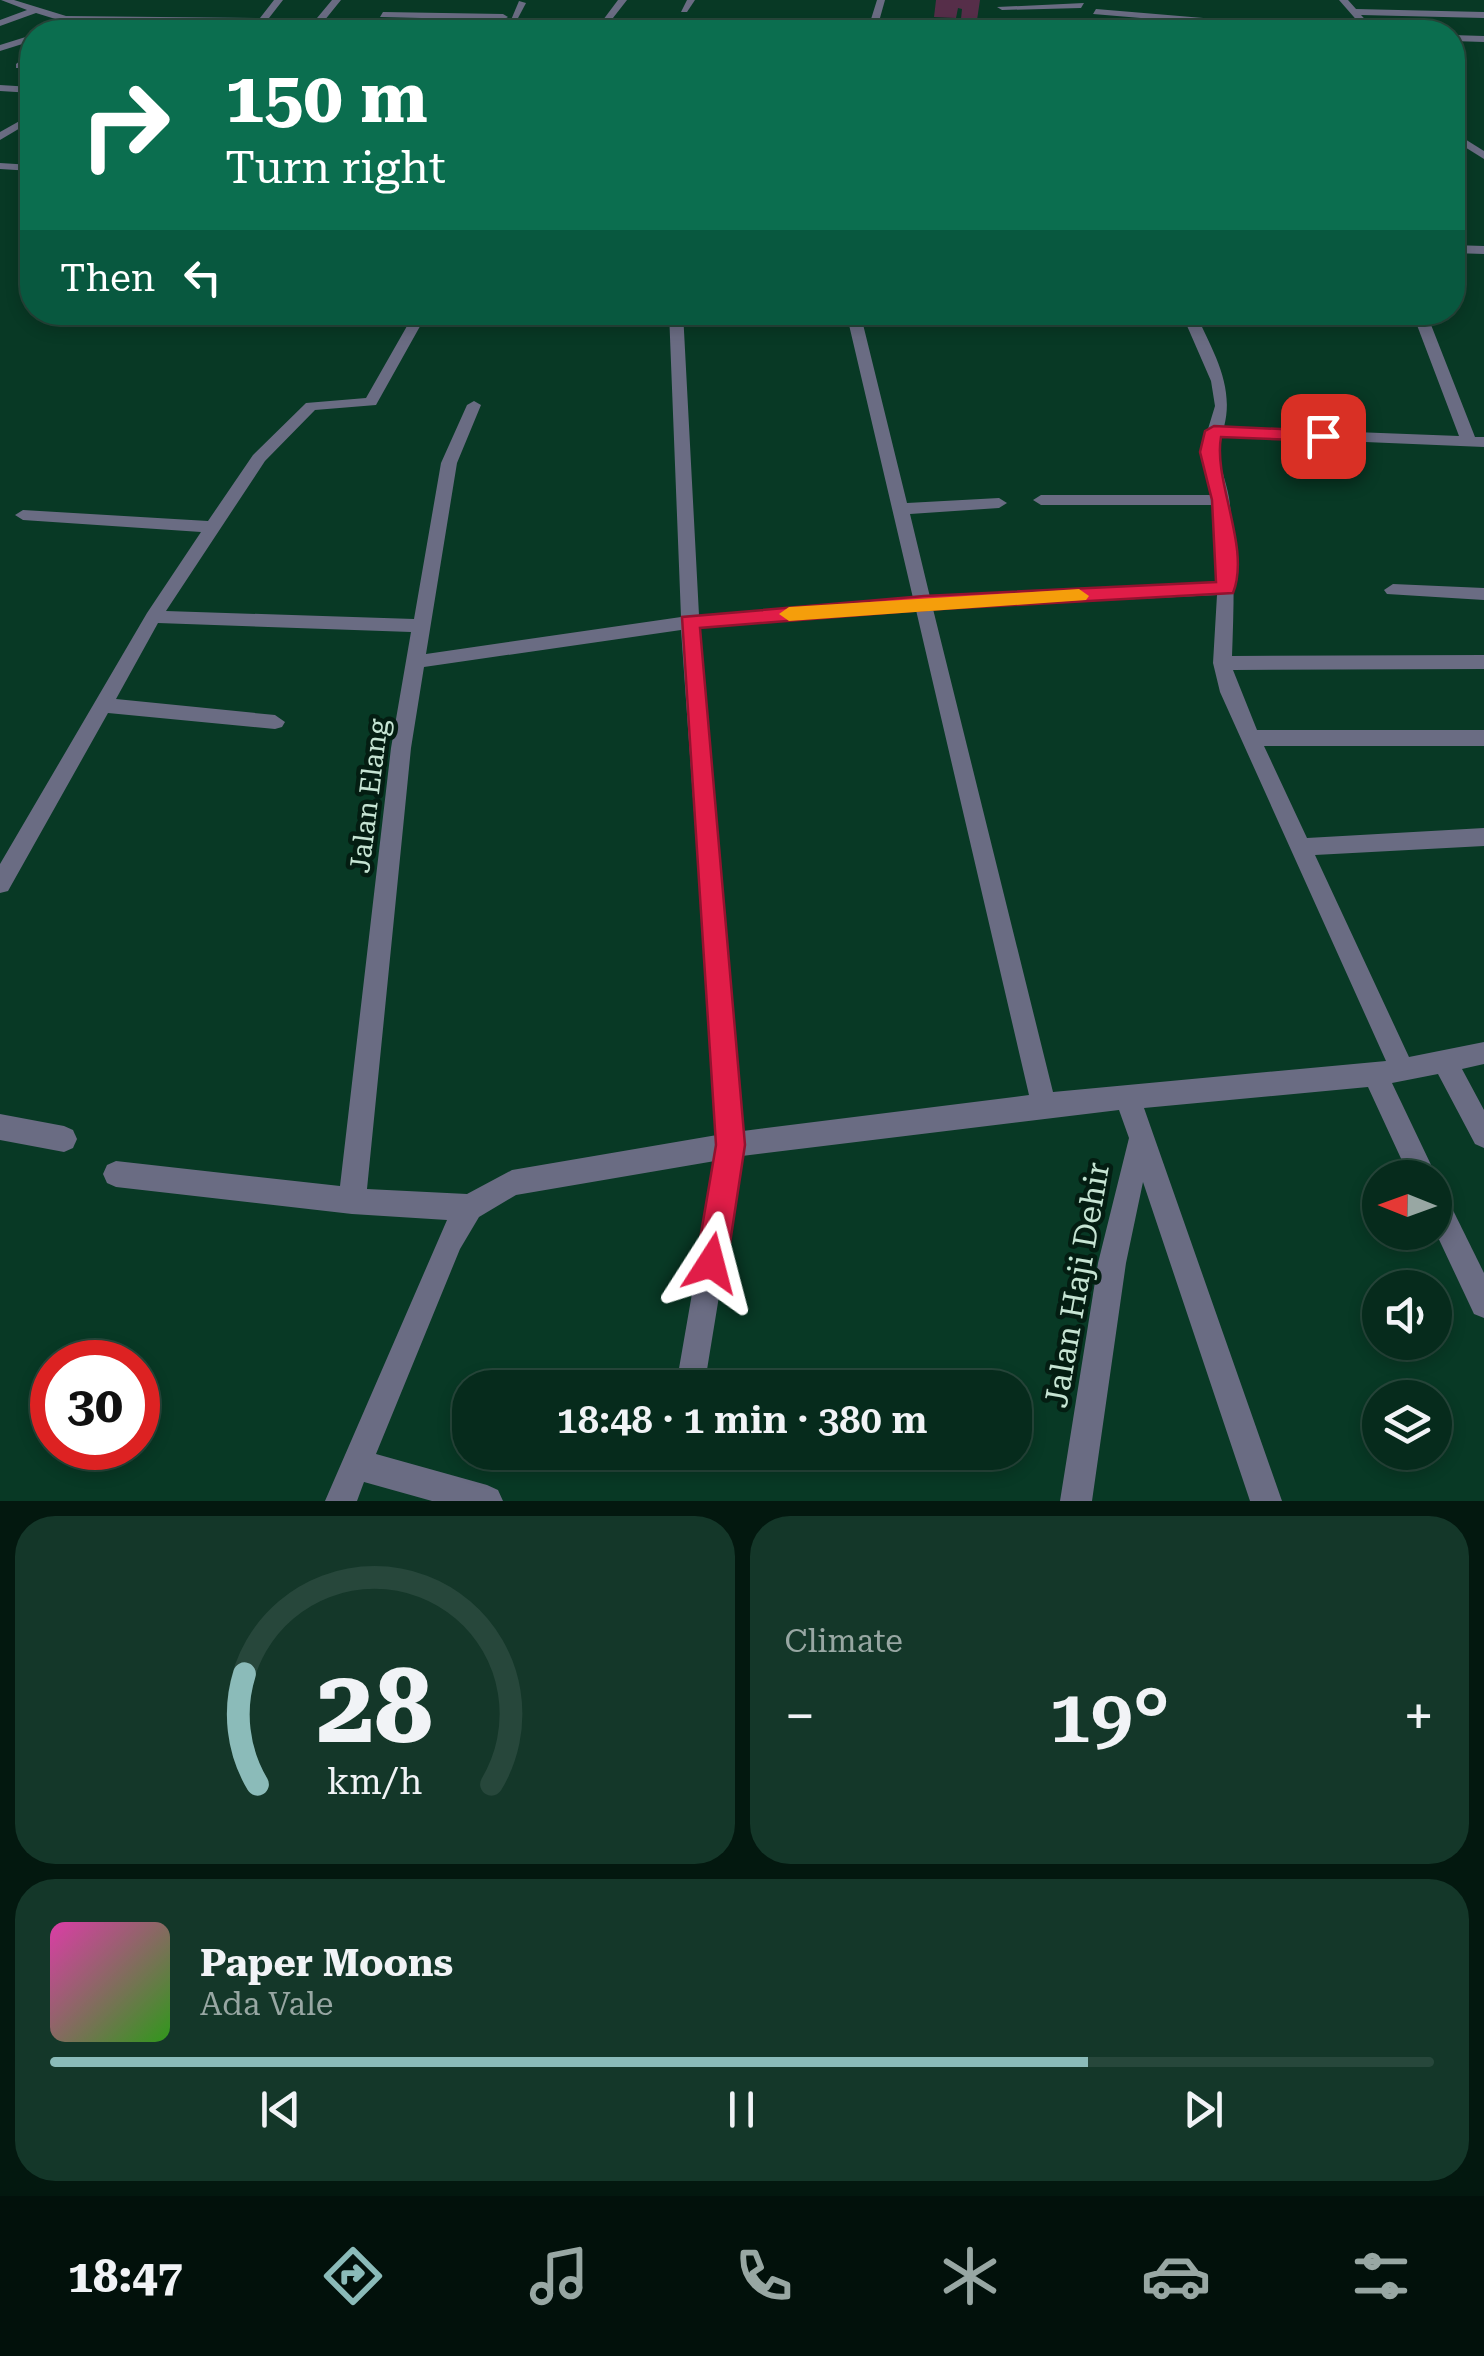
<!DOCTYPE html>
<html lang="en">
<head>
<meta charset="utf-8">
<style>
	body { margin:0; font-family:"Roboto Serif",serif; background:#143729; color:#f1f3f6; height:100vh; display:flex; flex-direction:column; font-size:38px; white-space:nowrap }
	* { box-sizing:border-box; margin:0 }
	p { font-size:32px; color:#98a7a3 }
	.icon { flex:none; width:55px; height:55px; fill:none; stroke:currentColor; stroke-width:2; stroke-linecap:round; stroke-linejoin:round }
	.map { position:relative; height:1501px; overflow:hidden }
	.panel { display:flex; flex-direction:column; gap:15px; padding:15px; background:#03180f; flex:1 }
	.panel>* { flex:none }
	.hud { position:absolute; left:20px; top:20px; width:1445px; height:305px; border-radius:40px; box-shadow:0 5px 15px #0003,0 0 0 2px #27473b; background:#0b6e4f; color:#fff; overflow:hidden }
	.needle { width:65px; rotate:271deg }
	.fabs { position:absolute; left:1362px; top:1160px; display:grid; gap:20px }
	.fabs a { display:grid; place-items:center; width:90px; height:90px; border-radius:50%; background:#062b1c; box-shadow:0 5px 15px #0003,0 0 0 2px #27473b; font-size:50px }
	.speed { position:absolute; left:30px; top:1340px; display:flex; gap:20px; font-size:50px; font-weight:700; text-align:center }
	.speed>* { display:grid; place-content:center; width:130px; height:130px; border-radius:50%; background:#062b1c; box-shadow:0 5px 15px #0003,0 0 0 2px #27473b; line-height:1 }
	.speed .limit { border:15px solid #d22; background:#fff; color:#111 }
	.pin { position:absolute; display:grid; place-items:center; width:85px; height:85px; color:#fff; margin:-42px; border-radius:20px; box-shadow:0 5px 15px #0006 }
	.me { position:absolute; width:110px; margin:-55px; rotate:9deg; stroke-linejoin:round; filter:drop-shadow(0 0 8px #0008) }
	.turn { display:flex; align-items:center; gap:35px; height:210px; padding:0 40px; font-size:45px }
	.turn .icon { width:130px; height:130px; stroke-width:2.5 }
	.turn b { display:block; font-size:70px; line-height:85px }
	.then { display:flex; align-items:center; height:95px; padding:0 40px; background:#0003; gap:20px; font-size:38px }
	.big { font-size:75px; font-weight:600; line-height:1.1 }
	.panel .tile { flex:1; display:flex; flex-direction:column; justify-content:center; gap:15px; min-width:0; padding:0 35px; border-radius:40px; background:#143729 }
	.panel .dial { align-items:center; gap:0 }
	.dial svg { height:260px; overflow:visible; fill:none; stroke:#27473b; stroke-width:7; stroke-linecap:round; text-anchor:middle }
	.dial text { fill:#f1f3f6; stroke:none }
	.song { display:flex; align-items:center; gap:30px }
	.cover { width:120px; height:120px; border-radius:15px; background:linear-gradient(135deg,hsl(320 70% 55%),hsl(110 70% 35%)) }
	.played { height:10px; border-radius:5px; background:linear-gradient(90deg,#8bbbb9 75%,#27473b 75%) }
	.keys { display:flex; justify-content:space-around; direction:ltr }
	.heat { display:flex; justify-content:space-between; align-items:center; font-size:55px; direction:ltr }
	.panel .tiles { flex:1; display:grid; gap:15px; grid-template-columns:1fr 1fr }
	.tile:last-child { grid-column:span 2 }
	.trip { position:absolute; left:452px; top:1370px; width:580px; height:100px; border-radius:40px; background:#062b1c; box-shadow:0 5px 15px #0003,0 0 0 2px #27473b; font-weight:600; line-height:100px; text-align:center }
	.menu { display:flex; height:160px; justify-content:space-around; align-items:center; background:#02110b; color:#98a7a3 }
	.menu .icon { width:70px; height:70px }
	.menu .on { color:#8bbbb9 }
	.menu b { font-size:45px; color:#f1f3f6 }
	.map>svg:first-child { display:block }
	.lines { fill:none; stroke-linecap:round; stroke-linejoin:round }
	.street { fill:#6a6c83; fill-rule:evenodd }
	.wall { fill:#562e49 }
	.building { fill:#643655; stroke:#46263c; stroke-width:2.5 }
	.route { fill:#e11d48; stroke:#92132f; stroke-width:2.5 }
	.slow { fill:#f59e0b }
	.labels { text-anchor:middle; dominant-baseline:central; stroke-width:9; stroke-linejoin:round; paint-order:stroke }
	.street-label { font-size:28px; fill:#c6e4d3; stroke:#041d12 }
	.near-street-label { font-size:32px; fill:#c6e4d3; stroke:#041d12 }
</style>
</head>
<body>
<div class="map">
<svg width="1484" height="1501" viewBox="0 0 1484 1501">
	<rect width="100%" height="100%" fill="#083925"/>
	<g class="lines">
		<g class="street">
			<polygon points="1,0 14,0 66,16 260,18 274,0 283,0 269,18 317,18 332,0 341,0 320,26 530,27 535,30 307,32 312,24 265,23 257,30 252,27 255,23 65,22 36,13 0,26 0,20 27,10"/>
			<polygon points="618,0 627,0 602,32 594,32"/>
			<polygon points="687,0 695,0 687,12 681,12"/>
			<polygon points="877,0 885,0 876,32 867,32"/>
			<polygon points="1339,0 1348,0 1356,9 1484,12 1484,18 1361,15 1377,32 1367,32"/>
			<polygon points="519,1 526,3 517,20 511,20"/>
			<polygon points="1084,3 1081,8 1002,10 997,7"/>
			<polygon points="1096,9 1336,29 1341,32 1308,32 1093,14"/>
			<polygon points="383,12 503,14 508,17 503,20 380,17"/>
			<polygon points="557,19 565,21 557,32 549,32"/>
			<polygon points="32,35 32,41 0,51 0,45"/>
			<polygon points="1452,35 1484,36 1484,42 1452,41"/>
			<polygon points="32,52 32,60 22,68 16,68 16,64"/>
			<polygon points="0,85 32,87 32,93 0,91"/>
			<polygon points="32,114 32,121 0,140 0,132"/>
			<polygon points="1452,131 1484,151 1484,159 1452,139"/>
			<polygon points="0,163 32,165 32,171 0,169"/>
			<polygon points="1452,245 1484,246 1484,254 1452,253"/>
			<path d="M415 312H428L376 405 315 410 265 461 166 611 414 619 441 463 467 405 474 401 481 405 457 463 426 654 681 617 669 312H683L699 615 913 598 846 312H860L907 503 999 498 1007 503 999 508 910 514 930 597 1217 583 1214 505H1041L1033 500 1041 495H1213L1201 452 1215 406 1211 381 1181 312H1195C1212 350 1235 385 1224 427L1459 436 1412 312H1426L1475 437H1484V447L1221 436C1214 461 1228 480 1230 505 1235 556 1234 606 1232 656L1484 655V669L1233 670 1257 730H1484V746H1264L1307 838 1484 828V846L1315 855 1409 1057 1484 1042V1064L1462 1069 1484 1110V1148L1475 1144 1438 1074 1392 1083 1433 1169 1437 1178 1435 1183V1178H1410L1368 1087 1144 1108 1282 1501H1250L1143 1182 1126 1263 1092 1501H1060L1098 1263 1129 1138 1119 1110 742 1156 704 1388H680L677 1380 715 1161 516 1195 479 1217 460 1249 376 1454 487 1485 498 1490 503 1501H432L364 1482 357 1501H325L447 1220 352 1214 116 1187 107 1183 103 1174 107 1165 116 1161 340 1186 391 748 411 632 158 623 116 699 275 715 285 722 282 727 275 729 108 713 8 891 0 893V864L147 613 201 532 23 520 15 515 23 510 208 521 253 455 306 403 366 398ZM1217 595 1213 663 1220 692 1386 1061 1053 1092 933 609ZM916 610 1029 1095 743 1131 700 627ZM681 630 717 1135 512 1170 467 1194 367 1189 411 748 424 667Z"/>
			<polygon points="1393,584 1484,588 1484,600 1387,594 1384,590"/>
			<polygon points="0,1114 64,1126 73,1130 77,1139 73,1148 64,1152 0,1140"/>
			<polygon points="1435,1188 1444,1192 1484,1273 1484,1318 1474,1314 1435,1231"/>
		</g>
	</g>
	<polygon class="wall" points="936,0 980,0 977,20 961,19 962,9 958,8 956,18 934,17"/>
	<polygon class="building" points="685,27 771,32 773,32 682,32"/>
	<path class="route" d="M1214 426 1323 431 1332 436 1323 441 1221 437C1213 481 1251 548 1233 593L924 610 700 628 745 1145 727 1263 722 1274 711 1278 700 1274 696 1263 716 1145 682 617 924 596 1216 582 1212 500 1200 452 1205 431Z"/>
	<polygon class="slow" points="1079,589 1089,596 1086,600 789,621 779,614 789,607"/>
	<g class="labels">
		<g class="street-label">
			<text transform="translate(369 796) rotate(-83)">Jalan Elang</text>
		</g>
		<g class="near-street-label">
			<text transform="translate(1077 1285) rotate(-80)">Jalan Haji Dehir</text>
		</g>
	</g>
</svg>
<div class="fabs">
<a><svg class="needle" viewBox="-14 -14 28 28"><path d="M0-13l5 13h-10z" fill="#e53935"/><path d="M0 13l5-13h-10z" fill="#98a7a3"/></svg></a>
<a><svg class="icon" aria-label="sound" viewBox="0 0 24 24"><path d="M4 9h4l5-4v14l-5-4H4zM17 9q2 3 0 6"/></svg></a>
<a><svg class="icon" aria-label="layers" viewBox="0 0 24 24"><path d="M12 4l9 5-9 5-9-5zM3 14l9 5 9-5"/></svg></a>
</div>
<div class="speed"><div class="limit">30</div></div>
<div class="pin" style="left:1323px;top:436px;background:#d93025"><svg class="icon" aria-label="arrive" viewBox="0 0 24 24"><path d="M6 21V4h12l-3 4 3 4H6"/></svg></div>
<svg class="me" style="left:711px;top:1263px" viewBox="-20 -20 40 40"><path d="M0-17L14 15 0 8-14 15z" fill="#e11d48" stroke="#fff" stroke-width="4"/></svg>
<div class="trip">18:48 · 1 min · 380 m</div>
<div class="hud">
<div class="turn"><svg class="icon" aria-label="right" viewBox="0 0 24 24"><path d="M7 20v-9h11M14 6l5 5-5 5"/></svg><div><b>150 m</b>Turn right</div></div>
<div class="then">Then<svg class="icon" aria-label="left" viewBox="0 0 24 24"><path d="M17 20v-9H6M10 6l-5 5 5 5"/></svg></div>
</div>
</div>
<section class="panel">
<div class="tiles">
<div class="tile dial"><svg viewBox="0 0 100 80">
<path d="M14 69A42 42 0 1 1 86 69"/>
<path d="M14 69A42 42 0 0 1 10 35" stroke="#8bbbb9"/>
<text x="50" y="56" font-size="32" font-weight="700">28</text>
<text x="50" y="72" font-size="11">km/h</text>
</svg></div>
<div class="tile"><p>Climate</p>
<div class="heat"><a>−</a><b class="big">19°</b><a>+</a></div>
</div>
<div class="tile">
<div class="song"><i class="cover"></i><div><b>Paper Moons</b><p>Ada Vale</p></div></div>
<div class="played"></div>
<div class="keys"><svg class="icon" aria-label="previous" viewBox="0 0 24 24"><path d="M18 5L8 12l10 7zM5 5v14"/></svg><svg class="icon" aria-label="pause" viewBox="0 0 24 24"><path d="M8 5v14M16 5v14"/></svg><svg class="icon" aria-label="next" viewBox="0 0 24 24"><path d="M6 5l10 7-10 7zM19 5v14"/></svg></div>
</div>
</div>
</section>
<nav class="menu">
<b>18:47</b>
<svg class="icon on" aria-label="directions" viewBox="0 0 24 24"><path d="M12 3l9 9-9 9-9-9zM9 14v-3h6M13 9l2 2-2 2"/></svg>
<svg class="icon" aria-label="music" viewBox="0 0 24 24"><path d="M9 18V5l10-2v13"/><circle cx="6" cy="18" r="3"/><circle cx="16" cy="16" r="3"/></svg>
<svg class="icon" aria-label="phone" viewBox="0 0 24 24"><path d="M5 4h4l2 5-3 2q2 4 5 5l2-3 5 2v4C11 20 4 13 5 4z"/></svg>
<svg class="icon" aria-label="climate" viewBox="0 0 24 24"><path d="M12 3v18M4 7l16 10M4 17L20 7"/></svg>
<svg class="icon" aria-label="car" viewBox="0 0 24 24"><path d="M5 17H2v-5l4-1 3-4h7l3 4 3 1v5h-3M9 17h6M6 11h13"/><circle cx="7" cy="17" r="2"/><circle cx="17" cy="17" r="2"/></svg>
<svg class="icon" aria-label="filters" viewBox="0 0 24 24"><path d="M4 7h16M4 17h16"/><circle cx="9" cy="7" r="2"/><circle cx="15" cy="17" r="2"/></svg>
</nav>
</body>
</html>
